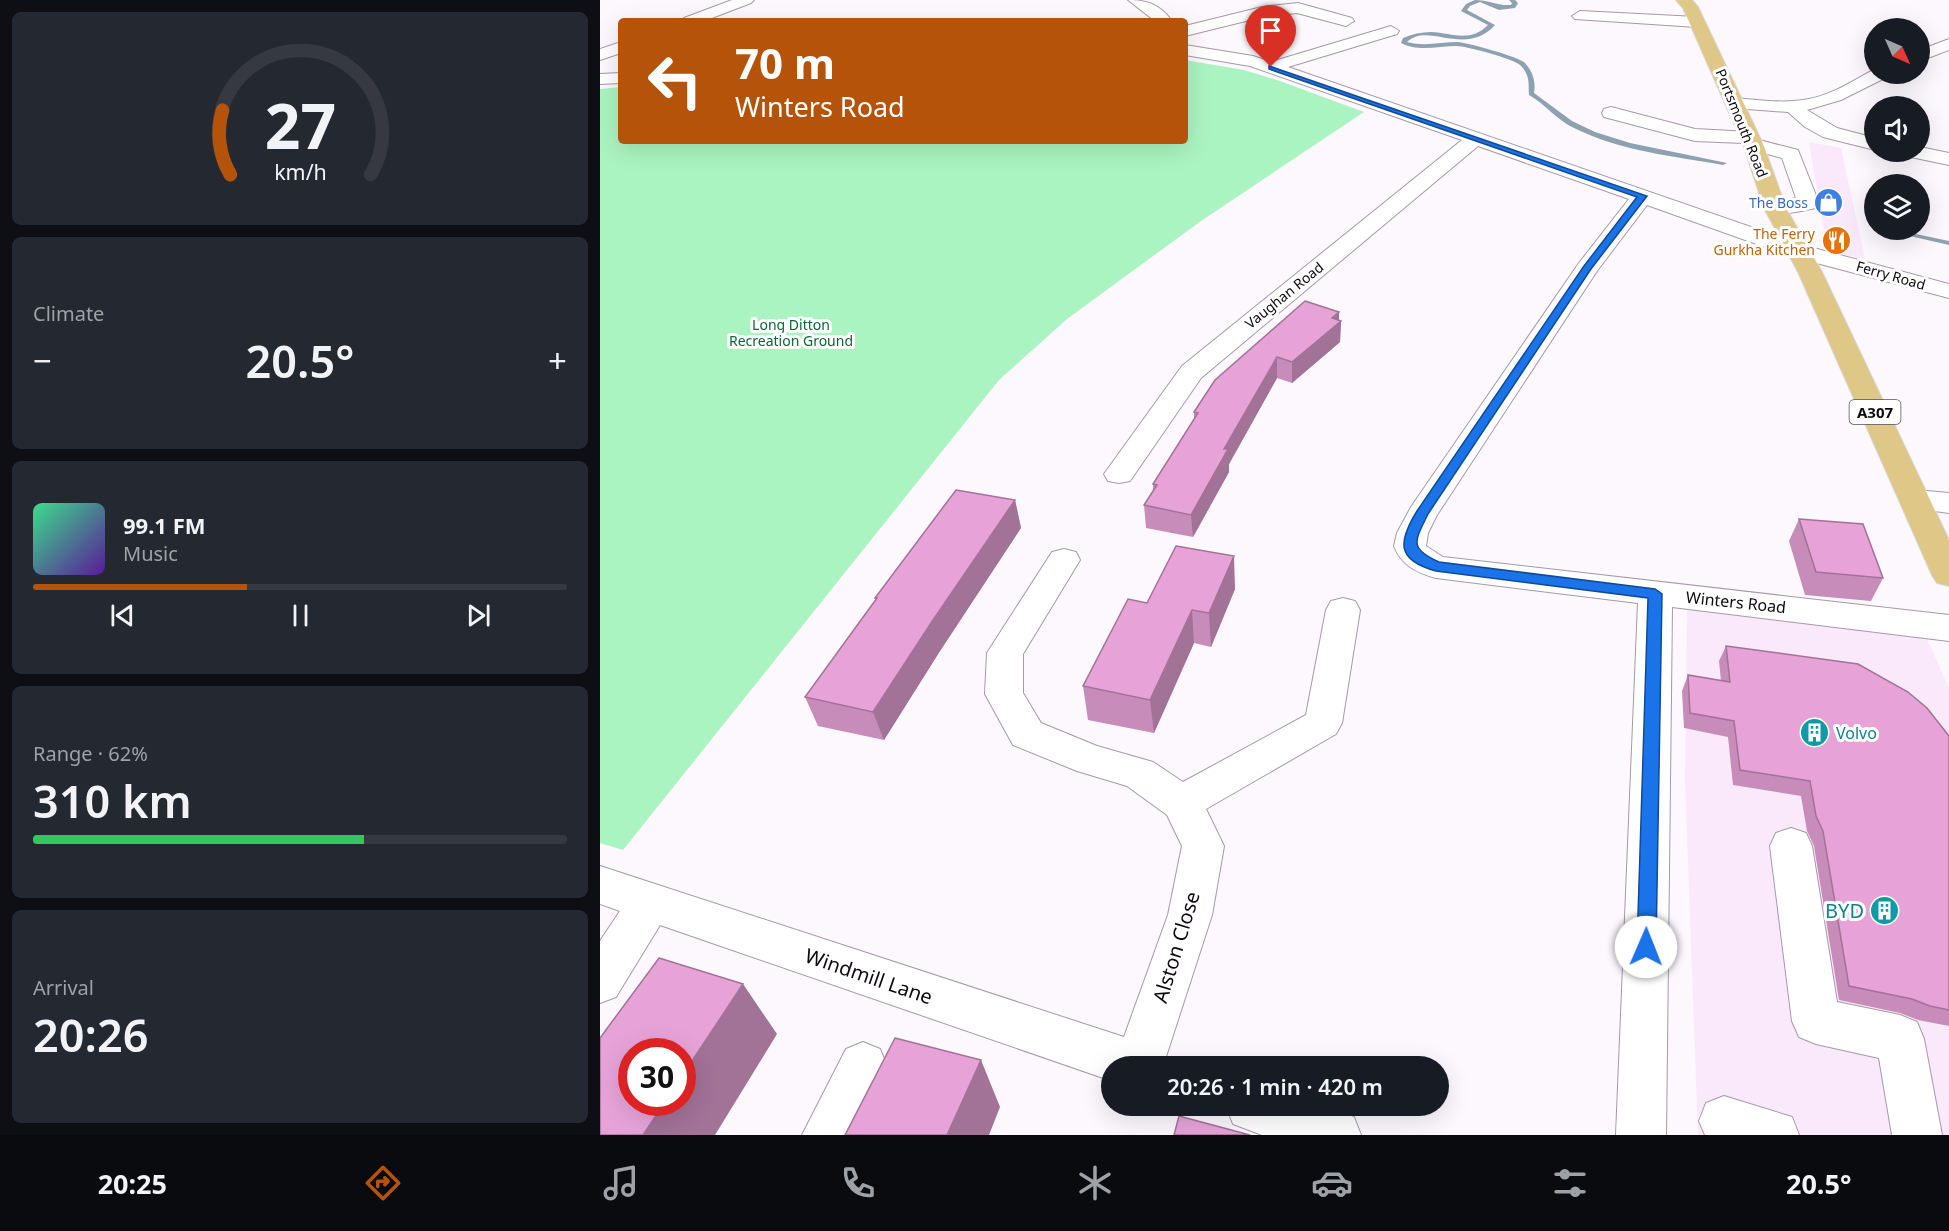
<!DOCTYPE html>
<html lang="en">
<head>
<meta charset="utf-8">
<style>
	body { margin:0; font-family:"Noto Sans",sans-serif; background:#242831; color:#f1f3f6; height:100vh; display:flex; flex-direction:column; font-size:22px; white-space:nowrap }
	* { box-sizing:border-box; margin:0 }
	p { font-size:20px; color:#9ea1a6 }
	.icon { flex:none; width:33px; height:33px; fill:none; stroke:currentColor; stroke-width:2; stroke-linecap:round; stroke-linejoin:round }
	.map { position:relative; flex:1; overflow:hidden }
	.sheet { display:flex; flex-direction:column; gap:12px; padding:12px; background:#0d0f14; width:600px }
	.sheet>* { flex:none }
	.top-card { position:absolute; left:18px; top:18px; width:570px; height:126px; border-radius:6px; box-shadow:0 6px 24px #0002; background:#b45309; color:#fff; overflow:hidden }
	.needle { width:39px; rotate:135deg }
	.controls { position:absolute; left:1264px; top:18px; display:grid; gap:12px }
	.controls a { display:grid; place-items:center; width:66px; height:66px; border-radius:50%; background:#171b24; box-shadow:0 6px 24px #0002; font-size:30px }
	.speed { position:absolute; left:18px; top:1038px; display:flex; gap:12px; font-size:30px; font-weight:700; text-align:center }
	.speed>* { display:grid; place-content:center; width:78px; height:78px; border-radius:50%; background:#171b24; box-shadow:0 6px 24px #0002; line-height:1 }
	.speed .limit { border:9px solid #d22; background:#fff; color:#111 }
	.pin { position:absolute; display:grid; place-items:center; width:51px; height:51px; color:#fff; margin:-62px -26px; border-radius:50% 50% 50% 0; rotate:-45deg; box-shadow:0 0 6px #0007 }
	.pin .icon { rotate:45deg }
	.me { position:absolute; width:66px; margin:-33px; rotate:1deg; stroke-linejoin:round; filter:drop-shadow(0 0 4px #0008) }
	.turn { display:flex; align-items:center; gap:21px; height:126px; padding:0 18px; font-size:27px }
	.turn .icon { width:78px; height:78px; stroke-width:2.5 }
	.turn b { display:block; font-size:42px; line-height:51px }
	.big { font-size:45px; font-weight:600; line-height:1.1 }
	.sheet .widget { flex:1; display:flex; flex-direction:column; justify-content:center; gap:9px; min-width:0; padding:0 21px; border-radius:9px; background:#242831 }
	.sheet .dial { align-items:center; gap:0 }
	.dial svg { height:156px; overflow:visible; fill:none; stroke:#363941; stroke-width:7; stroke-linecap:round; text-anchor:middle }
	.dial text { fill:#f1f3f6; stroke:none }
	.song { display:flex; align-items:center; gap:18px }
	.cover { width:72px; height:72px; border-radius:9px; background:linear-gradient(135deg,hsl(150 70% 55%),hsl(270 70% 35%)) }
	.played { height:6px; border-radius:3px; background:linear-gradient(90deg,#b45309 40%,#363941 40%) }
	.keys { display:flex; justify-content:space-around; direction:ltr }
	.heat { display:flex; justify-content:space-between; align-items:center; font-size:33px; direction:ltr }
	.charge { height:9px; border-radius:4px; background:linear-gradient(90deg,#34c759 62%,#363941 0) }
	.trip { position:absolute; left:501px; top:1056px; width:348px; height:60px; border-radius:30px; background:#171b24; box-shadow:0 6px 24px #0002; font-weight:600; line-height:60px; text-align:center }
	.dock { display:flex; height:96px; justify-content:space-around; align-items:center; background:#090b0e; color:#9ea1a6 }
	.dock .icon { width:42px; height:42px }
	.dock .current { color:#b45309 }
	.dock b { font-size:27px; color:#f1f3f6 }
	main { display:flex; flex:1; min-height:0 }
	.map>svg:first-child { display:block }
	.commercial { fill:#fae9fb }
	.green { fill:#aaf4c1 }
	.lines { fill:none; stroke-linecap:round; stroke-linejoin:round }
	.stream { fill:#8da2b1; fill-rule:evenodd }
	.minor-casing { stroke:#a699a8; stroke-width:2 }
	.major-casing { stroke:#d8d8d9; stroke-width:2 }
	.minor { fill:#fff; fill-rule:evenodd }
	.major { fill:#dfc788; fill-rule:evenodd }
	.wall { fill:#c78cba }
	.shaded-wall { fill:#a27297 }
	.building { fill:#e7a3d8; stroke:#a27297; stroke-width:1.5 }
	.route { fill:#1a73e8; stroke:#114b97; stroke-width:1.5 }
	.labels { text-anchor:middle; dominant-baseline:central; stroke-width:6; stroke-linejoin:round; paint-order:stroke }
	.far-street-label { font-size:14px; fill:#0e0a0f; stroke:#fff }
	.far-shop-label { font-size:14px; fill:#366cbe; stroke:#fff; text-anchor:end }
	.far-food-label { font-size:14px; fill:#c56008; stroke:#fff; text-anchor:end }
	.far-park-label { font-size:14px; fill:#0c6637; stroke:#fff }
	.shield { fill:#fff; stroke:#565457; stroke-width:1.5 }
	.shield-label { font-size:15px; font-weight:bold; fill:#0e0a0f }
	.street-label { font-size:16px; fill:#0e0a0f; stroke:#fff }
	.culture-label { font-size:16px; fill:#0d838f; stroke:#fff; text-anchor:start }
	.near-culture-label { font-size:20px; fill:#0d838f; stroke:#fff; text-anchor:end }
	.near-street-label { font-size:20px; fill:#0e0a0f; stroke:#fff }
</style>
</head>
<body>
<main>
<section class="sheet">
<div class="widget dial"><svg viewBox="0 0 100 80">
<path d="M14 69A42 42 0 1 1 86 69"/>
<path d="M14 69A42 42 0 0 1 10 36" stroke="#b45309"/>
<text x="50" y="56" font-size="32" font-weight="700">27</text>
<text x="50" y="72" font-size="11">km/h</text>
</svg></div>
<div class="widget"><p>Climate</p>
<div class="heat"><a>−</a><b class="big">20.5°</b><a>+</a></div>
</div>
<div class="widget">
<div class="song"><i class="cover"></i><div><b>99.1 FM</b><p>Music</p></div></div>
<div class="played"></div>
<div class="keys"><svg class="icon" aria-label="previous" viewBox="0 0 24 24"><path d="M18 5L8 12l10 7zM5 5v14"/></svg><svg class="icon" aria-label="pause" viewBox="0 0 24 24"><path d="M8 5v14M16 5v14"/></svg><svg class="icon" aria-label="next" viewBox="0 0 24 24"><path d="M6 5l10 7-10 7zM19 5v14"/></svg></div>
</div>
<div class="widget"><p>Range · 62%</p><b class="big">310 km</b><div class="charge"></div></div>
<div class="widget"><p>Arrival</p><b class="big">20:26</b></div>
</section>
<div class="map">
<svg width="1349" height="1135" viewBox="0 0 1349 1135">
	<rect width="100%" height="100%" fill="#fdf7fe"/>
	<g class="commercial">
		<polygon points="1209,142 1241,148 1265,259 1228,251"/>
		<polygon points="1087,609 1326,637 1349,688 1349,1135 1098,1135 1085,781"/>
	</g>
	<polygon class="green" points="585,60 644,70 680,81 764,112 601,221 467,319 399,380 23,850 0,843 0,89 21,87 21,141 585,141"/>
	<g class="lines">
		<g class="stream">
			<path d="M875 0C888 0 898 6 911 5L912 3 909 0H915L918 3 915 8 899 10 880 2 870 6 867 10 895 25C865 58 828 21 807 42 825 47 841 42 858 42 868 43 920 57 925 63 933 72 936 82 934 93L972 121 995 132 1030 143 1127 163 1123 165C1073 156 1020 151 974 128 957 120 945 104 929 95 928 84 931 76 920 65 914 59 866 46 857 46 838 46 818 52 801 43L803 38C812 34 821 32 831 32 853 33 870 43 888 25L861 11 866 4Z"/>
			<polygon points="1284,230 1297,230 1349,241 1349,245"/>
		</g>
		<defs>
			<g id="minor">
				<polygon points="132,0 154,0 151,3 104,21 82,21 84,18"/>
				<path d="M528 0C548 0 560 5 572 21H555Z"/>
				<polygon points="698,3 752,18 754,21 746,26 697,13 662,17 585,36 585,26 662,7"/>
				<polygon points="980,11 1097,17 1105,22 1097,27 975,19 972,16"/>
				<path d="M791 26 799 31 797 34 688 67 1206 246 1349 284V298L1190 256 1047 205 997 271 837 515 828 533 826 546 843 557 1349 615V641L1072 607 1066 1135H1016L1038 603 836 578C817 573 801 565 794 546L797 533 811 507 979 263 1029 199 878 146 601 378 530 481 519 483 508 481 504 474 582 366 862 140 650 66 585 55V45L653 56 671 62Z"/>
				<polygon points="1349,39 1349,50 1320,61 1320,50"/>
				<polygon points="21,42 21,53 0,60 0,49"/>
				<path d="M1273 70H1275V74H1288L1285 78 1241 100 1207 110 1237 128 1275 138V150L1223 137 1205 127 1188 112 1134 108 1128 107 1125 103 1128 99 1134 98C1159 100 1184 104 1209 99 1231 95 1253 81 1273 70Z"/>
				<polygon points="21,73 21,83 0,84 0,74"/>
				<path d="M1011 107 1095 129 1150 132 1157 134 1159 140 1198 150 1219 203 1216 208C1201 211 1182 216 1167 213L1164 208 1167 203 1196 198 1182 158 1146 148 1144 143 1095 141 1004 117 1002 113 1004 109Z"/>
				<polygon points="1320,147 1349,153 1349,165 1306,156 1303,152 1320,152"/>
				<polygon points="1316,490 1349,493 1349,513 1305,507 1301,500 1305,493"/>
				<polygon points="464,549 476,552 480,560 423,654 423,693 441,723 497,746 553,762 583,782 706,715 726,610 731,601 743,598 755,601 760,610 742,723 736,734 606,809 624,846 612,915 563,1066 512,1066 512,1081 60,925 16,997 0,1003 0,941 20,911 0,904 0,866 524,1037 568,915 582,846 567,815 527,786 477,771 413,745 385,694 387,653 452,552"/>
				<polygon points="1191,828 1206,833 1212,846 1237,1002 1300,1015 1317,1022 1324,1039 1342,1135 1292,1135 1279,1058 1216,1044 1199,1037 1192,1021 1170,846 1176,833"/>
				<polygon points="263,1042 280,1049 287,1066 254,1135 202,1135 246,1049"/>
				<polygon points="1124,1096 1192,1117 1199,1135 1105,1135 1099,1121 1106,1103"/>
				<polygon points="626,1106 724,1106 754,1117 761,1135 662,1135 633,1124"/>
			</g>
			<polygon id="major" points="1076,0 1092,0 1098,7 1163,144 1186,208 1222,272 1349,540 1349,586 1337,583 1332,575 1198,272 1164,208 1143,144 1083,8"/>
		</defs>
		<use href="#minor" class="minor-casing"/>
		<use href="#major" class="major-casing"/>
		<use href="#minor" class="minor"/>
		<use href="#major" class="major"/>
	</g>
	<g class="wall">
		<polygon points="739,320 741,321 740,342 692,383 677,378 629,464 629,472 593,537 546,528 544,505 553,490 553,484 594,419 594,412 615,380"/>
		<polygon points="415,500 421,528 340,651 284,740 218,726 205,697 276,601 275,598"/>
		<polygon points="1199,519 1283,578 1271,601 1205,595 1189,541"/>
		<polygon points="635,589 611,647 594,643 554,733 488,720 483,686 547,603"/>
		<polygon points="1126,646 1349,738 1349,1026 1318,1020 1300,1013 1239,1000 1214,846 1207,831 1201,796 1133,785 1128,737 1084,728 1082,691 1088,675 1121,681 1119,661"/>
	</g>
	<g class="shaded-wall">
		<polygon points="739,312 739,323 741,321 740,342 692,383 692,362 732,318"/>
		<polygon points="677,357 677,378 629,464 629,472 593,537 591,515 624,449"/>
		<polygon points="415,500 421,528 340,651 284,740 273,712 331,623"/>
		<polygon points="634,556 635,589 611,647 609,613"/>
		<polygon points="592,610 594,643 554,733 550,700"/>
		<polygon points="143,984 177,1034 115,1135 43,1135 65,1102 82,1102 82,1076"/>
		<polygon points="381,1060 400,1107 389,1135 347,1135"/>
	</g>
	<g class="building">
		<polygon points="705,301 739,312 732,318 741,321 692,362 677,357 624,449 628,449 591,515 544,505 557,485 553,484 598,413 594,412 615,380"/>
		<polygon points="356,490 415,500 331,623 273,712 205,697 277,598 275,598"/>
		<polygon points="1199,519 1263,524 1283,578 1216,572"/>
		<polygon points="576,546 634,556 609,613 592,610 550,700 483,686 528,599 547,603"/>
		<polygon points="1126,646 1258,664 1308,692 1327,708 1349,736 1349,1010 1330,1006 1312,999 1249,986 1223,831 1216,816 1210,781 1140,770 1134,721 1090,713 1088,675 1130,682"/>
		<polygon points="59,958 143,984 82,1076 82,1052 32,1052 32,1102 65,1102 43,1135 0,1135 0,1038"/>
		<polygon points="295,1038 381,1060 347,1135 245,1135"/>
		<polygon points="579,1116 650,1135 574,1135"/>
	</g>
	<path class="route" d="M669 66 1047 196 991 269 828 514C815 541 808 548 839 562L1055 589 1062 594 1056 947 1053 953 1046 955 1040 953 1037 947 1048 598 836 571C796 560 798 542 817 511L984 266 1037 197 669 69Z"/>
	<defs>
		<symbol id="shop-disc" viewBox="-11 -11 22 22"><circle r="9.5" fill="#3f7fe0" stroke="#fff"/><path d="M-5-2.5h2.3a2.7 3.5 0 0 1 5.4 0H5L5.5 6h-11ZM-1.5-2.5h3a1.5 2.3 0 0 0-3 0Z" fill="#fff"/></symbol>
		<symbol id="restaurant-disc" viewBox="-11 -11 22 22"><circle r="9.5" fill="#e8710a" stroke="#fff"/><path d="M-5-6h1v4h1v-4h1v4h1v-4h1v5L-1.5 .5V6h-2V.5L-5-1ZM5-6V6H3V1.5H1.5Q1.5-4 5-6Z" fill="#fff"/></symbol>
		<symbol id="building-disc" viewBox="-11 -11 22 22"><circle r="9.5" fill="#0f9aa8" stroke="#fff"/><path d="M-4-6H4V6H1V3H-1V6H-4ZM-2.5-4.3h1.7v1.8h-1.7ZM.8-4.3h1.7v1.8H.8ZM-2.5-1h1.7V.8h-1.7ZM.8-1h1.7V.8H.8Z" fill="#fff"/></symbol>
	</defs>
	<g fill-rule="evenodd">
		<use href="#shop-disc" x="1212" y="186" width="33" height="33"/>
		<use href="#restaurant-disc" x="1220" y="224" width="33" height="33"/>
		<use href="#building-disc" x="1198" y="716" width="33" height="33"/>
		<use href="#building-disc" x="1268" y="894" width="33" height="33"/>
	</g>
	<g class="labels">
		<g class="far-street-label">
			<text transform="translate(1142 123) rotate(68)">Portsmouth Road</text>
			<text transform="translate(1291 275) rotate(16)">Ferry Road</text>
			<text transform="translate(684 295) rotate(-39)">Vaughan Road</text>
		</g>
		<g class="far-shop-label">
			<text x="1208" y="202">The Boss</text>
		</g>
		<g class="far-food-label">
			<text x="1215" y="233">The Ferry<tspan x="1215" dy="16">Gurkha Kitchen</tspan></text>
		</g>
		<g class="far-park-label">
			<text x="191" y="324">Long Ditton<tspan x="191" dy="16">Recreation Ground</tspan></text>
		</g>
		<rect class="shield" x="1249.5" y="400" width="51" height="24" rx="4.5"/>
		<g class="shield-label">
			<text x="1275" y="412">A307</text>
		</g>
		<g class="street-label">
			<text transform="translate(1136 602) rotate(6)">Winters Road</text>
		</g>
		<g class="culture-label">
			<text x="1236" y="733">Volvo</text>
		</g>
		<g class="near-culture-label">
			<text x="1264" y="910">BYD</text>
		</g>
		<g class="near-street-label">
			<text transform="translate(576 947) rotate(-73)">Alston Close</text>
			<text transform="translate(269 976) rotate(19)">Windmill Lane</text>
		</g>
	</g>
</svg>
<div class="controls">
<a><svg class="needle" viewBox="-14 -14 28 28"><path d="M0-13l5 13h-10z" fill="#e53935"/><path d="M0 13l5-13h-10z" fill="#9ea1a6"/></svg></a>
<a><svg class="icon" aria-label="sound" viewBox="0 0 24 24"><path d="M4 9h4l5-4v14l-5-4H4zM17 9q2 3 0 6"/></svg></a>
<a><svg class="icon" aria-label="layers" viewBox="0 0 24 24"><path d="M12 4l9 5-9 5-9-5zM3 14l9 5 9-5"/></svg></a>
</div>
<div class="speed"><div class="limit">30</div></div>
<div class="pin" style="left:671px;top:67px;background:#d93025"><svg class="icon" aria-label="arrive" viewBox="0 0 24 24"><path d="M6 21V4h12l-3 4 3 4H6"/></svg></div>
<svg class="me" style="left:1046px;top:947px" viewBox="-20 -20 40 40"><circle r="19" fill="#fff"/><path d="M0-13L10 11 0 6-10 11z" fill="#1a73e8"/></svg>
<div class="trip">20:26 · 1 min · 420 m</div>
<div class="top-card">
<div class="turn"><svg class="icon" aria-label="left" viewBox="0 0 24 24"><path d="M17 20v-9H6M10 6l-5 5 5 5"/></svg><div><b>70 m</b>Winters Road</div></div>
</div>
</div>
</main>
<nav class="dock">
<b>20:25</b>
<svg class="icon current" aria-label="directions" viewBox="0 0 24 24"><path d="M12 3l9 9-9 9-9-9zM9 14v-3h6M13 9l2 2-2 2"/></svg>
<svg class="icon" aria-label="music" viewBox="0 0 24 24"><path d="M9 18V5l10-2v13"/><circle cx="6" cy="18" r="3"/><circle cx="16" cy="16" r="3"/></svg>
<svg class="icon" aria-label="phone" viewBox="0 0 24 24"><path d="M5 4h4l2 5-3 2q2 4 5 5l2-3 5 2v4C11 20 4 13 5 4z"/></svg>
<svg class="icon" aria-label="climate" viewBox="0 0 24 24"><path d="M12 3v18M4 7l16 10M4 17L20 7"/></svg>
<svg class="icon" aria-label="car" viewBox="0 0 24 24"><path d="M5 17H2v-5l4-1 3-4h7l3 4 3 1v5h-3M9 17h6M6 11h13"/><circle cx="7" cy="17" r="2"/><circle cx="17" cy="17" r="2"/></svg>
<svg class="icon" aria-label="filters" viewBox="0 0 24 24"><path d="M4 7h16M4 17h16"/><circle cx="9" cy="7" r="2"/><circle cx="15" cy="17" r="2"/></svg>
<b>20.5°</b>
</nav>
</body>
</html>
